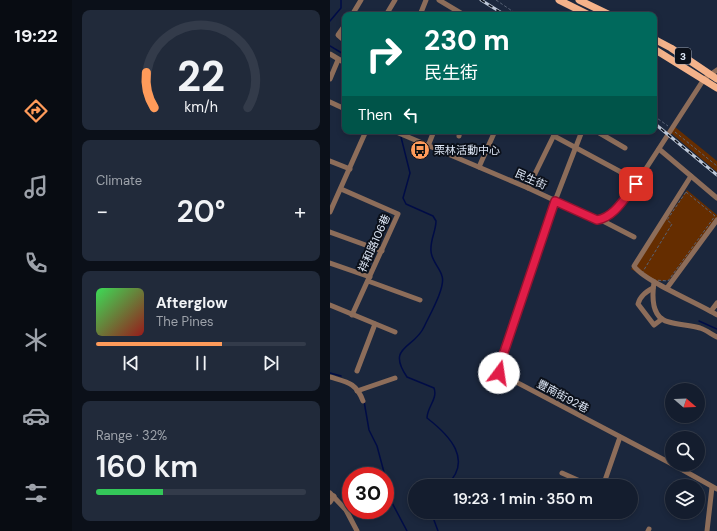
<!DOCTYPE html>
<html lang="en">
<head>
<meta charset="utf-8">
<style>
	body { margin:0; font-family:"DM Sans","Noto Sans TC",sans-serif; background:#212a3a; color:#f1f3f6; height:100vh; display:flex; flex-direction:column; font-size:15px; white-space:nowrap }
	* { box-sizing:border-box; margin:0 }
	p { font-size:13px; color:#9da2aa }
	.icon { flex:none; width:22px; height:22px; fill:none; stroke:currentColor; stroke-width:2; stroke-linecap:round; stroke-linejoin:round }
	.map { position:relative; flex:1; overflow:hidden }
	.drawer { display:flex; flex-direction:column; gap:10px; padding:10px; background:#0b1019; width:258px }
	.drawer>* { flex:none }
	.hud { position:absolute; left:12px; top:12px; width:315px; height:122px; border-radius:8px; box-shadow:0 2px 6px #0003,0 0 0 1px #333b4a; background:#00695c; color:#fff; overflow:hidden }
	.needle { width:26px; rotate:109deg }
	.buttons { position:absolute; left:335px; top:383px; display:grid; gap:8px }
	.buttons a { display:grid; place-items:center; width:40px; height:40px; border-radius:50%; background:#141d2e; box-shadow:0 2px 6px #0003,0 0 0 1px #333b4a; font-size:20px }
	.speed { position:absolute; left:12px; top:467px; display:flex; gap:8px; font-size:20px; font-weight:700; text-align:center }
	.speed>* { display:grid; place-content:center; width:52px; height:52px; border-radius:50%; background:#141d2e; box-shadow:0 2px 6px #0003,0 0 0 1px #333b4a; line-height:1 }
	.speed .limit { border:6px solid #d22; background:#fff; color:#111 }
	.pin { position:absolute; display:grid; place-items:center; width:34px; height:34px; color:#fff; margin:-17px; border-radius:8px; box-shadow:0 2px 6px #0006 }
	.me { position:absolute; width:44px; margin:-22px; rotate:14deg; stroke-linejoin:round; filter:drop-shadow(0 0 3px #0008) }
	.turn { display:flex; align-items:center; gap:14px; height:84px; padding:0 16px; font-size:18px }
	.turn .icon { width:52px; height:52px; stroke-width:2.5 }
	.turn b { display:block; font-size:28px; line-height:34px }
	.then { display:flex; align-items:center; height:38px; padding:0 16px; background:#0003; gap:8px; font-size:15px }
	.big { font-size:30px; font-weight:600; line-height:1.1 }
	.drawer .widget { flex:1; display:flex; flex-direction:column; justify-content:center; gap:6px; min-width:0; padding:0 14px; border-radius:8px; background:#212a3a }
	.drawer .dial { align-items:center; gap:0 }
	.dial svg { height:104px; overflow:visible; fill:none; stroke:#333b4a; stroke-width:7; stroke-linecap:round; text-anchor:middle }
	.dial text { fill:#f1f3f6; stroke:none }
	.song { display:flex; align-items:center; gap:12px }
	.cover { width:48px; height:48px; border-radius:6px; background:linear-gradient(135deg,hsl(130 70% 55%),hsl(0 70% 35%)) }
	.played { height:4px; border-radius:2px; background:linear-gradient(90deg,#ff9b5a 60%,#333b4a 60%) }
	.keys { display:flex; justify-content:space-around; direction:ltr }
	.heat { display:flex; justify-content:space-between; align-items:center; font-size:22px; direction:ltr }
	.charge { height:6px; border-radius:3px; background:linear-gradient(90deg,#34c759 32%,#333b4a 0) }
	.trip { position:absolute; left:78px; top:479px; width:230px; height:40px; border-radius:20px; background:#141d2e; box-shadow:0 2px 6px #0003,0 0 0 1px #333b4a; font-weight:600; line-height:40px; text-align:center }
	main { display:flex; flex:1; min-height:0 }
	.tabs { display:flex; flex-direction:column; width:72px; justify-content:space-around; align-items:center; background:#080c12; color:#9da2aa }
	.tabs .icon { width:28px; height:28px }
	.tabs .selected { color:#ff9b5a }
	.tabs b { font-size:18px; color:#f1f3f6 }
	.map>svg:first-child { display:block }
	.park { fill:#652d00 }
	.lines { fill:none; stroke-linecap:round; stroke-linejoin:round }
	.stream { stroke:#000c46; stroke-width:1.5 }
	.path { stroke:#586377; stroke-width:1; stroke-dasharray:3 2; stroke-linecap:butt }
	.minor { stroke:#8d6d5a; stroke-width:5 }
	.major { stroke:#f4b28a; stroke-width:7 }
	.rail-casing { stroke:#bdc7d7; stroke-width:3 }
	.rail { stroke:#0b101a; stroke-width:1.5; stroke-dasharray:4.5; stroke-linecap:butt }
	.route-casing { stroke:#92132f; stroke-width:10 }
	.route { stroke:#e11d48; stroke-width:7 }
	.labels { text-anchor:middle; dominant-baseline:central; stroke-width:4; stroke-linejoin:round; paint-order:stroke }
	.shield { fill:#0b101a; stroke:#9fa6b4; stroke-width:1 }
	.shield-label { font-size:10px; font-weight:bold; fill:#dee7f6 }
	.poi-label { font-size:11px; fill:#dee7f6; stroke:#0b101a; text-anchor:start }
	.street-label { font-size:11px; fill:#dee7f6; stroke:#0b101a }
</style>
</head>
<body>
<main>
<nav class="tabs">
<b>19:22</b>
<svg class="icon selected" aria-label="directions" viewBox="0 0 24 24"><path d="M12 3l9 9-9 9-9-9zM9 14v-3h6M13 9l2 2-2 2"/></svg>
<svg class="icon" aria-label="music" viewBox="0 0 24 24"><path d="M9 18V5l10-2v13"/><circle cx="6" cy="18" r="3"/><circle cx="16" cy="16" r="3"/></svg>
<svg class="icon" aria-label="phone" viewBox="0 0 24 24"><path d="M5 4h4l2 5-3 2q2 4 5 5l2-3 5 2v4C11 20 4 13 5 4z"/></svg>
<svg class="icon" aria-label="climate" viewBox="0 0 24 24"><path d="M12 3v18M4 7l16 10M4 17L20 7"/></svg>
<svg class="icon" aria-label="car" viewBox="0 0 24 24"><path d="M5 17H2v-5l4-1 3-4h7l3 4 3 1v5h-3M9 17h6M6 11h13"/><circle cx="7" cy="17" r="2"/><circle cx="17" cy="17" r="2"/></svg>
<svg class="icon" aria-label="filters" viewBox="0 0 24 24"><path d="M4 7h16M4 17h16"/><circle cx="9" cy="7" r="2"/><circle cx="15" cy="17" r="2"/></svg>
</nav>
<section class="drawer">
<div class="widget dial"><svg viewBox="0 0 100 80">
<path d="M14 69A42 42 0 1 1 86 69"/>
<path d="M14 69A42 42 0 0 1 8 42" stroke="#ff9b5a"/>
<text x="50" y="56" font-size="32" font-weight="700">22</text>
<text x="50" y="72" font-size="11">km/h</text>
</svg></div>
<div class="widget"><p>Climate</p>
<div class="heat"><a>−</a><b class="big">20°</b><a>+</a></div>
</div>
<div class="widget">
<div class="song"><i class="cover"></i><div><b>Afterglow</b><p>The Pines</p></div></div>
<div class="played"></div>
<div class="keys"><svg class="icon" aria-label="previous" viewBox="0 0 24 24"><path d="M18 5L8 12l10 7zM5 5v14"/></svg><svg class="icon" aria-label="pause" viewBox="0 0 24 24"><path d="M8 5v14M16 5v14"/></svg><svg class="icon" aria-label="next" viewBox="0 0 24 24"><path d="M6 5l10 7-10 7zM19 5v14"/></svg></div>
</div>
<div class="widget"><p>Range · 32%</p><b class="big">160 km</b><div class="charge"></div></div>
</section>
<div class="map">
<svg width="387" height="531" viewBox="0 0 387 531">
	<rect width="100%" height="100%" fill="#1b273d"/>
	<g class="park">
		<polygon points="345,127 387,161 387,172 341,133"/>
		<polygon points="357,190 387,215 387,220 339,280 324,282 301,269"/>
	</g>
	<g class="lines">
		<g class="stream">
			<polyline points="0,21 11,8 11,0"/>
			<polyline points="0,46 15,55"/>
			<path d="M72 131 71 137 80 173 73 198 76 204 103 216 106 221C106 231 100 240 101 251 101 260 110 268 112 276 116 287 99 316 94 327 84 349 56 346 77 377L104 388C108 399 97 407 97 418 119 435 144 460 116 486"/>
			<polyline points="369,321 387,329"/>
			<polyline points="0,373 11,376"/>
			<polyline points="34,401 39,430 47,446 55,476"/>
			<polyline points="55,477 60,499 77,531"/>
			<polyline points="101,512 108,531"/>
		</g>
		<g class="path">
			<polyline points="166,0 188,15"/>
			<polyline points="324,116 338,126"/>
			<polyline points="345,132 387,166"/>
			<polygon points="356,192 385,216 338,281 325,280 312,273 342,224 337,220"/>
		</g>
		<g class="minor">
			<polyline points="109,0 134,15"/>
			<polyline points="22,15 31,0"/>
			<polyline points="56,15 65,0"/>
			<polyline points="90,15 96,0"/>
			<polyline points="15,25 8,35 15,41"/>
			<polyline points="0,54 15,63"/>
			<polyline points="0,79 8,60"/>
			<polyline points="0,102 15,109"/>
			<polyline points="64,131 198,188 267,220 276,219 282,214 306,184 374,79 387,70"/>
			<polyline points="252,131 225,201 171,361 169,373 342,464"/>
			<polyline points="266,131 295,148"/>
			<polyline points="129,136 130,131"/>
			<polyline points="224,136 289,171 306,184"/>
			<polyline points="98,146 104,131"/>
			<polyline points="329,149 387,198"/>
			<polyline points="0,161 20,169"/>
			<polyline points="149,167 165,131"/>
			<path d="M361 176 304 266C312 280 370 304 387 315"/>
			<polyline points="198,188 226,131"/>
			<polyline points="11,189 68,214 22,315"/>
			<polyline points="0,212 36,131"/>
			<polyline points="271,220 304,237"/>
			<polyline points="0,232 52,251"/>
			<polyline points="0,263 40,277"/>
			<polyline points="38,281 90,300"/>
			<path d="M324 282C322 296 321 318 339 322 349 325 360 325 370 328 376 330 381 334 387 337"/>
			<path d="M323 288C316 292 310 296 308 304L324 325 332 319"/>
			<polyline points="337,288 387,220"/>
			<polyline points="0,305 65,332"/>
			<polyline points="381,311 387,303"/>
			<polyline points="27,371 45,324"/>
			<path d="M0 377C16 382 26 382 33 401"/>
			<polyline points="27,391 65,378"/>
			<polyline points="342,464 387,489"/>
			<polyline points="232,473 261,486"/>
			<polyline points="273,486 290,437"/>
			<polyline points="0,493 16,510 27,531"/>
			<polyline points="0,502 4,496"/>
			<polyline points="318,531 319,529"/>
			<polyline points="377,531 382,487"/>
		</g>
		<g class="major">
			<polyline points="229,0 259,15"/>
			<polyline points="249,0 280,15"/>
			<polyline points="324,39 341,48 387,79"/>
			<polyline points="324,49 387,88"/>
		</g>
		<defs>
			<g id="rail">
				<polyline points="151,0 175,15"/>
				<polyline points="324,123 387,175"/>
			</g>
		</defs>
		<use href="#rail" class="rail-casing"/>
		<use href="#rail" class="rail"/>
	</g>
	<g class="lines">
		<defs>
			<path id="route" d="M169 373 171 361 225 201 267 220C285 217 295 197 306 184"/>
		</defs>
		<use href="#route" class="route-casing"/>
		<use href="#route" class="route"/>
	</g>
	<defs>
		<symbol id="bus-disc" viewBox="-11 -11 22 22"><circle r="9.5" fill="#ff9b5a" stroke="#0b101a"/><path d="M-5-6H5V4H4V6H2V4H-2V6H-4V4H-5ZM-3.5-4V0h7V-4ZM-3.5 1.2v1.5H-2V1.2ZM2 1.2v1.5H3.5V1.2Z" fill="#111"/></symbol>
	</defs>
	<g fill-rule="evenodd">
		<use href="#bus-disc" x="79" y="139" width="22" height="22"/>
	</g>
	<g class="labels">
		<rect class="shield" x="345" y="48" width="16" height="16" rx="3"/>
		<g class="shield-label">
			<text x="353" y="56">3</text>
		</g>
		<g class="poi-label">
			<text x="104" y="150">栗林活動中心</text>
		</g>
		<g class="street-label">
			<text transform="translate(201 179) rotate(24)">民生街</text>
			<text transform="translate(44 243) rotate(-66)">祥和路106巷</text>
			<text transform="translate(233 396) rotate(28)">豐南街92巷</text>
		</g>
	</g>
</svg>
<div class="buttons">
<a><svg class="needle" viewBox="-14 -14 28 28"><path d="M0-13l5 13h-10z" fill="#e53935"/><path d="M0 13l5-13h-10z" fill="#9da2aa"/></svg></a>
<a><svg class="icon" aria-label="search" viewBox="0 0 24 24"><circle cx="10" cy="10" r="6"/><path d="M15 15l6 6"/></svg></a>
<a><svg class="icon" aria-label="layers" viewBox="0 0 24 24"><path d="M12 4l9 5-9 5-9-5zM3 14l9 5 9-5"/></svg></a>
</div>
<div class="speed"><div class="limit">30</div></div>
<div class="pin" style="left:306px;top:184px;background:#d93025"><svg class="icon" aria-label="arrive" viewBox="0 0 24 24"><path d="M6 21V4h12l-3 4 3 4H6"/></svg></div>
<svg class="me" style="left:169px;top:373px" viewBox="-20 -20 40 40"><circle r="19" fill="#fff"/><path d="M0-13L10 11 0 6-10 11z" fill="#e11d48"/></svg>
<div class="trip">19:23 · 1 min · 350 m</div>
<div class="hud">
<div class="turn"><svg class="icon" aria-label="right" viewBox="0 0 24 24"><path d="M7 20v-9h11M14 6l5 5-5 5"/></svg><div><b>230 m</b>民生街</div></div>
<div class="then">Then<svg class="icon" aria-label="left" viewBox="0 0 24 24"><path d="M17 20v-9H6M10 6l-5 5 5 5"/></svg></div>
</div>
</div>
</main>
</body>
</html>
